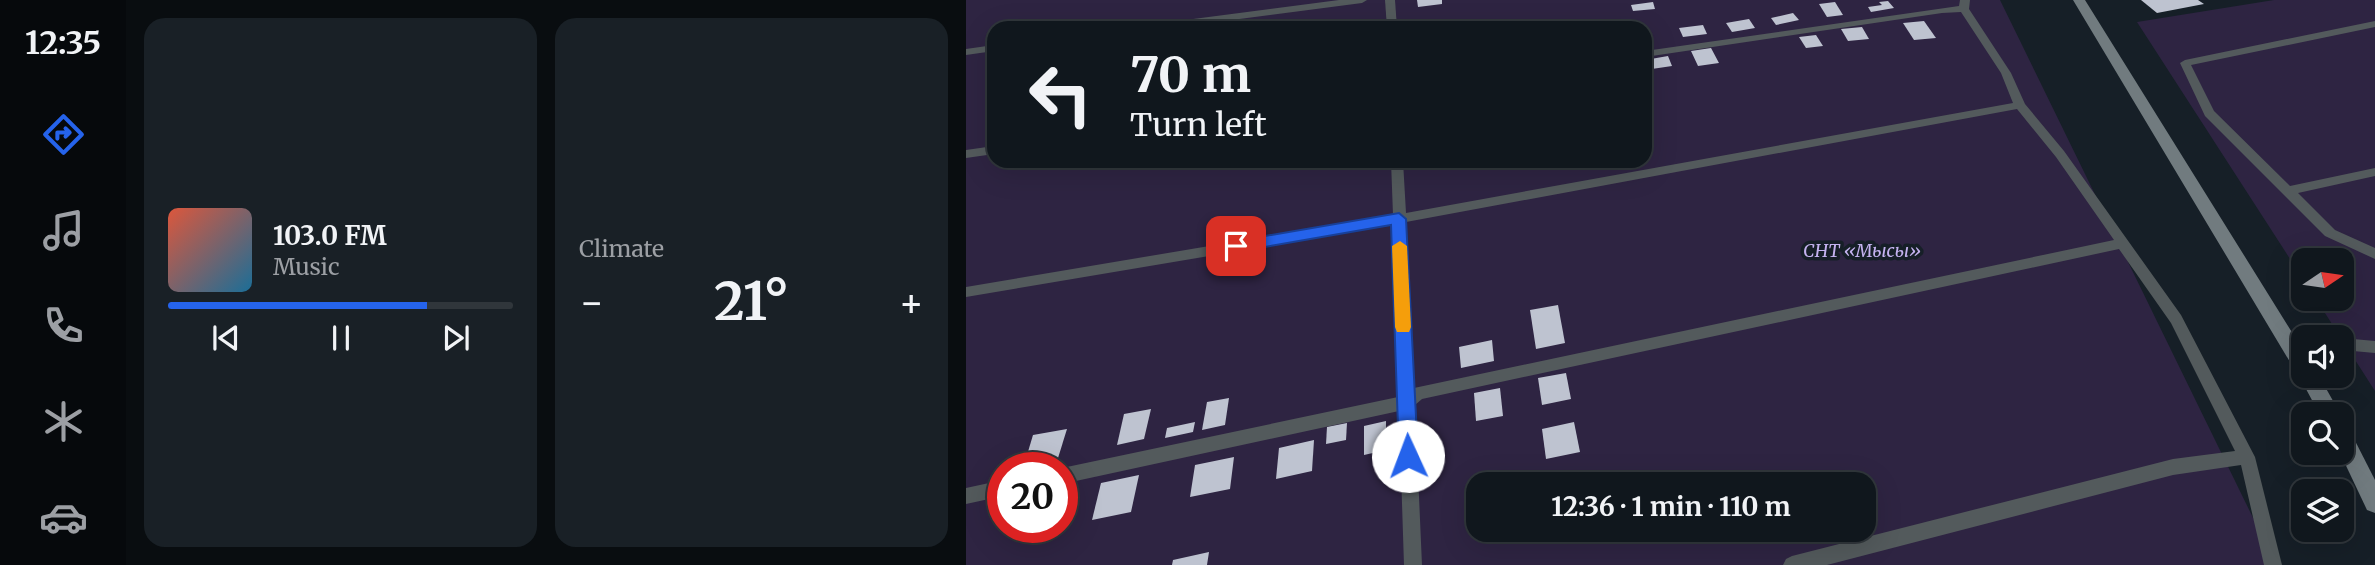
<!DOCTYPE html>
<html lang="en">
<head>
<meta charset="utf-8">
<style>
	body { margin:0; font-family:Merriweather,serif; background:#192026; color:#f1f3f6; height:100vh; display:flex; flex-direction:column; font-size:26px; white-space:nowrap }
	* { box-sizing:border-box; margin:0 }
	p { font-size:23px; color:#9c9fa4 }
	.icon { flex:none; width:38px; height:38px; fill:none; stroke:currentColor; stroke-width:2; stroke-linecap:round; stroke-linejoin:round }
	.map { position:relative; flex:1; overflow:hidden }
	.sheet { display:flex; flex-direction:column; gap:18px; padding:18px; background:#090d10; width:840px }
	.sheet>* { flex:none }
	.guide { position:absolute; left:21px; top:21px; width:665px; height:147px; border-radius:21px; box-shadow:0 7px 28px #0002,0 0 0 2px #30363b; background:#10171d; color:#f1f3f6; overflow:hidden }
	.needle { width:46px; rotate:77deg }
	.controls { position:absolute; left:1325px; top:248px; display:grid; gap:14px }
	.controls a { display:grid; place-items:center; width:63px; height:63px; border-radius:14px; background:#10171d; box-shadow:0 7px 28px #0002,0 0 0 2px #30363b; font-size:35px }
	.speed { position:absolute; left:21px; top:452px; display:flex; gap:14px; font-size:35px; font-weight:700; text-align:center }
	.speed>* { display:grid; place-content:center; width:91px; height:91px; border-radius:50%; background:#10171d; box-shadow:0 7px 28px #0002,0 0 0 2px #30363b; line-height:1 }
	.speed .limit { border:10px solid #d22; background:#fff; color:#111 }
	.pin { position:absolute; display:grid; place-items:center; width:60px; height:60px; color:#fff; margin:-30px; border-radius:14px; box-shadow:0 4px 10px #0006 }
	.me { position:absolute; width:77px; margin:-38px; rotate:358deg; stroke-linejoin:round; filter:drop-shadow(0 0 5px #0008) }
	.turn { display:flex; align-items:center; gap:24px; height:147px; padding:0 28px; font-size:32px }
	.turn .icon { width:91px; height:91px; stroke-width:2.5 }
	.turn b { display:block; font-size:49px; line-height:60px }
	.big { font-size:52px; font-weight:700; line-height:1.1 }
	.sheet .card { flex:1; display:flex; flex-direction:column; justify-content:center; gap:10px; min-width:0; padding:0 24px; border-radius:21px; background:#192026 }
	.song { display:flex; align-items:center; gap:21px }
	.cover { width:84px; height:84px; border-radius:10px; background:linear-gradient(135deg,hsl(10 70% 55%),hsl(200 70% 35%)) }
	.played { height:7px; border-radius:4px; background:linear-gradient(90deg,#2563eb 75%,#30363b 75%) }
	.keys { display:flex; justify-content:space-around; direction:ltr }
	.heat { display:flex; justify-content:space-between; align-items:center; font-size:38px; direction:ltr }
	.sheet .tiles { flex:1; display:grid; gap:18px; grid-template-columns:repeat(2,1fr) }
	.trip { position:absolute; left:500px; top:472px; width:410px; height:70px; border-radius:21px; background:#10171d; box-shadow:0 7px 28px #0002,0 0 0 2px #30363b; font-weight:700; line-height:70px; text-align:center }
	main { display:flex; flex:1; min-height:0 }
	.menu { display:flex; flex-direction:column; width:126px; justify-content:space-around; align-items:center; background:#06090c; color:#9c9fa4 }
	.menu .icon { width:49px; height:49px }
	.menu .current { color:#2563eb }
	.menu b { font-size:32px; color:#f1f3f6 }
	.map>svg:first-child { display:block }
	.green { fill:#2e2442; fill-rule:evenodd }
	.building { fill:#bec3d0 }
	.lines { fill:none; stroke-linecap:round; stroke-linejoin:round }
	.service { fill:#535a5c; fill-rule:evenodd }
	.secondary { fill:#717b7f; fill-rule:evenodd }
	.route { fill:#2563eb; stroke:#184099; stroke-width:2 }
	.slow { fill:#f59e0b }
	.labels { text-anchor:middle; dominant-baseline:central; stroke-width:7; stroke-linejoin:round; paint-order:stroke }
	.park-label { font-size:18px; font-style:italic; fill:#c4b2ef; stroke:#161f27 }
</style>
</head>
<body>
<main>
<nav class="menu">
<b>12:35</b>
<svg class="icon current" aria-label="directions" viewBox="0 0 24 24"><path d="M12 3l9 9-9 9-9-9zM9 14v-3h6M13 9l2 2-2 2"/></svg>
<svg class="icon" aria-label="music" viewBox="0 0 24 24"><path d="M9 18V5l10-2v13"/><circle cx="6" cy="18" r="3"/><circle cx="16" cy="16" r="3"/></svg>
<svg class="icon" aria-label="phone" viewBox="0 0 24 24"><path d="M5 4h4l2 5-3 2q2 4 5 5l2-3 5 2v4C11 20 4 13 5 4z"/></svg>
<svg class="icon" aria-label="climate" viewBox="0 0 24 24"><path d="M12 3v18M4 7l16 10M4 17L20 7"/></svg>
<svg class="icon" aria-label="car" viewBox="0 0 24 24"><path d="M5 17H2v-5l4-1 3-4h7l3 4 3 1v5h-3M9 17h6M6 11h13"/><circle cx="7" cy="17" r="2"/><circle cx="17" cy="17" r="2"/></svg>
</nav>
<section class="sheet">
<div class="tiles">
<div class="card">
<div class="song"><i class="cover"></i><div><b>103.0 FM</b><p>Music</p></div></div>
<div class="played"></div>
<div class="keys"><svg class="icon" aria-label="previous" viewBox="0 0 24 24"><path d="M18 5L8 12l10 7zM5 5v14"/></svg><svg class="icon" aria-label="pause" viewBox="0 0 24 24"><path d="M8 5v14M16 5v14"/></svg><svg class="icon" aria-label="next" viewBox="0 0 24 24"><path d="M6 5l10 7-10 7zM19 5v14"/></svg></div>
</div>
<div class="card"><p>Climate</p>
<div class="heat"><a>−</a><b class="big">21°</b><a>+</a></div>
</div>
</div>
</section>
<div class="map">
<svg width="1409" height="565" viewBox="0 0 1409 565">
	<rect width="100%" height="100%" fill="#161f27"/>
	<g class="green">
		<path d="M0 0H1034L1292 528 1299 565H0ZM28 28H679V161H28ZM37 467H96V527H37ZM513 485H898V530H513Z"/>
		<polygon points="1308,0 1409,0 1409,391 1350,299 1376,299 1376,261 1337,261 1337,279 1171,22"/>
	</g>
	<g class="building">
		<polygon points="451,0 476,0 476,4 452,7"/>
		<polygon points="1175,0 1232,0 1238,4 1191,13"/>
		<polygon points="922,1 928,8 905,12 902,7 916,5 913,2"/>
		<polygon points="687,2 689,9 667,11 665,5"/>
		<polygon points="869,2 877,15 861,17 853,4"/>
		<polygon points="827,13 833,20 810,25 805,18"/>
		<polygon points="783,19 789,28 766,32 760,23"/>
		<polygon points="958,21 970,38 948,40 937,23"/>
		<polygon points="737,25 741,34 717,37 713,28"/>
		<polygon points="896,27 903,39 882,41 875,29"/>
		<polygon points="850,35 857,46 840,48 833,37"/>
		<polygon points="745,48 753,63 732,66 725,51"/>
		<polygon points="702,56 706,66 679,70 679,60"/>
		<polygon points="592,305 599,343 570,349 564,310"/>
		<polygon points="526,340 528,361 495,368 493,347"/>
		<polygon points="600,373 605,399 576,405 572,378"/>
		<polygon points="534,388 537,416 510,421 508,393"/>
		<polygon points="263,398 259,425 236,430 241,402"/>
		<polygon points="185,409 178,439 151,445 158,414"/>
		<polygon points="420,421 420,450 398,455 398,426"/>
		<polygon points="229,422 227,432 199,438 201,428"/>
		<polygon points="608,422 614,452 580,459 576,429"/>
		<polygon points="381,423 380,440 360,444 361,427"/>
		<polygon points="101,429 92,458 58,465 67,435"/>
		<polygon points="348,440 346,471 310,479 313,448"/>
		<polygon points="268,457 264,489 224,497 229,465"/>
		<polygon points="173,475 165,512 126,520 135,483"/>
		<polygon points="243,552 241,565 206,565 207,560"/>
	</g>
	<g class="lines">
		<g class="service">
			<polygon points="373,0 401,0 396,3 204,28 176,28 181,25"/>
			<polygon points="419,0 429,0 431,28 421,28"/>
			<path d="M994 0H1004L1003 9 1045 73 1059 104 1098 151 1215 315 1289 457 1316 565H1298L1275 465 1207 475 861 565H817L820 559 826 556 1207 459 1269 451 1205 323 1153 249 456 399 449 405 456 565H438L433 411 96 484V468L432 397 427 225 0 297V287L427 215 425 161H437L440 213 1047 103 1035 73 995 12 976 13 679 57V51L993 6ZM1051 109 1090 157 1148 240 448 388 440 222Z"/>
			<polygon points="1409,21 1409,27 1225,65 1248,111 1324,186 1409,168 1409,176 1332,193 1369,230 1409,248 1409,259 1359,236 1239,116 1214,63 1219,60"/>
			<polygon points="28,45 28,51 0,55 0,49"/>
			<polygon points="28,146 28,154 0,158 0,150"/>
			<polygon points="1322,333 1337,334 1343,338 1337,338 1337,346 1317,343 1315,339 1317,335"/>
			<polygon points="1376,338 1409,341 1409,353 1376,350"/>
			<polygon points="37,480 37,496 0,504 0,488"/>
		</g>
		<g class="secondary">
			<polygon points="1107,0 1119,0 1337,350 1337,376 1353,376 1375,415 1354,415 1333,376 1335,373 1330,372"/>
			<polygon points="1376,426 1383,429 1409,480 1409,513 1401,510 1374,453"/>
		</g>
	</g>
	<polygon class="route" points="433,213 440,219 452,456 449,462 442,465 436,462 433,456 425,225 270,252 263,246 270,241"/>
	<polygon class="slow" points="434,241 441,246 445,327 443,332 431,332 429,327 426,246"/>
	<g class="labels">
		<g class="park-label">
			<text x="896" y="250">СНТ «Мысы»</text>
		</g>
	</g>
</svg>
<div class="controls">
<a><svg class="needle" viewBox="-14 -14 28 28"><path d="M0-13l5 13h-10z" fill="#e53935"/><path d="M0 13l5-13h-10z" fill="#9c9fa4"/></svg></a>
<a><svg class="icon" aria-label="sound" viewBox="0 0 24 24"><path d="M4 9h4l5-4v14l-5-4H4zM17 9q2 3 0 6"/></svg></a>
<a><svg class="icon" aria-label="search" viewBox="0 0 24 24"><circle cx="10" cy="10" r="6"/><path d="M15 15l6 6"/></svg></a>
<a><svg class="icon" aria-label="layers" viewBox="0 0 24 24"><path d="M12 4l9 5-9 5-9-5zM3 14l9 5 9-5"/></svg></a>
</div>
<div class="speed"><div class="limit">20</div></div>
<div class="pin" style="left:270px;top:246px;background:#d93025"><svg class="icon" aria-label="arrive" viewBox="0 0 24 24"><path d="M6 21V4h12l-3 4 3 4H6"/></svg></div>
<svg class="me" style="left:442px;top:456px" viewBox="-20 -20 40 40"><circle r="19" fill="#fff"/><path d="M0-13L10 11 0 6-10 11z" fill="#2563eb"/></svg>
<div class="trip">12:36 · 1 min · 110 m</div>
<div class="guide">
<div class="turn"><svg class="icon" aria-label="left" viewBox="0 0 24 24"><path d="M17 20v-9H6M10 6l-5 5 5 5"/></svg><div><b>70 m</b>Turn left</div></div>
</div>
</div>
</main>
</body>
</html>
